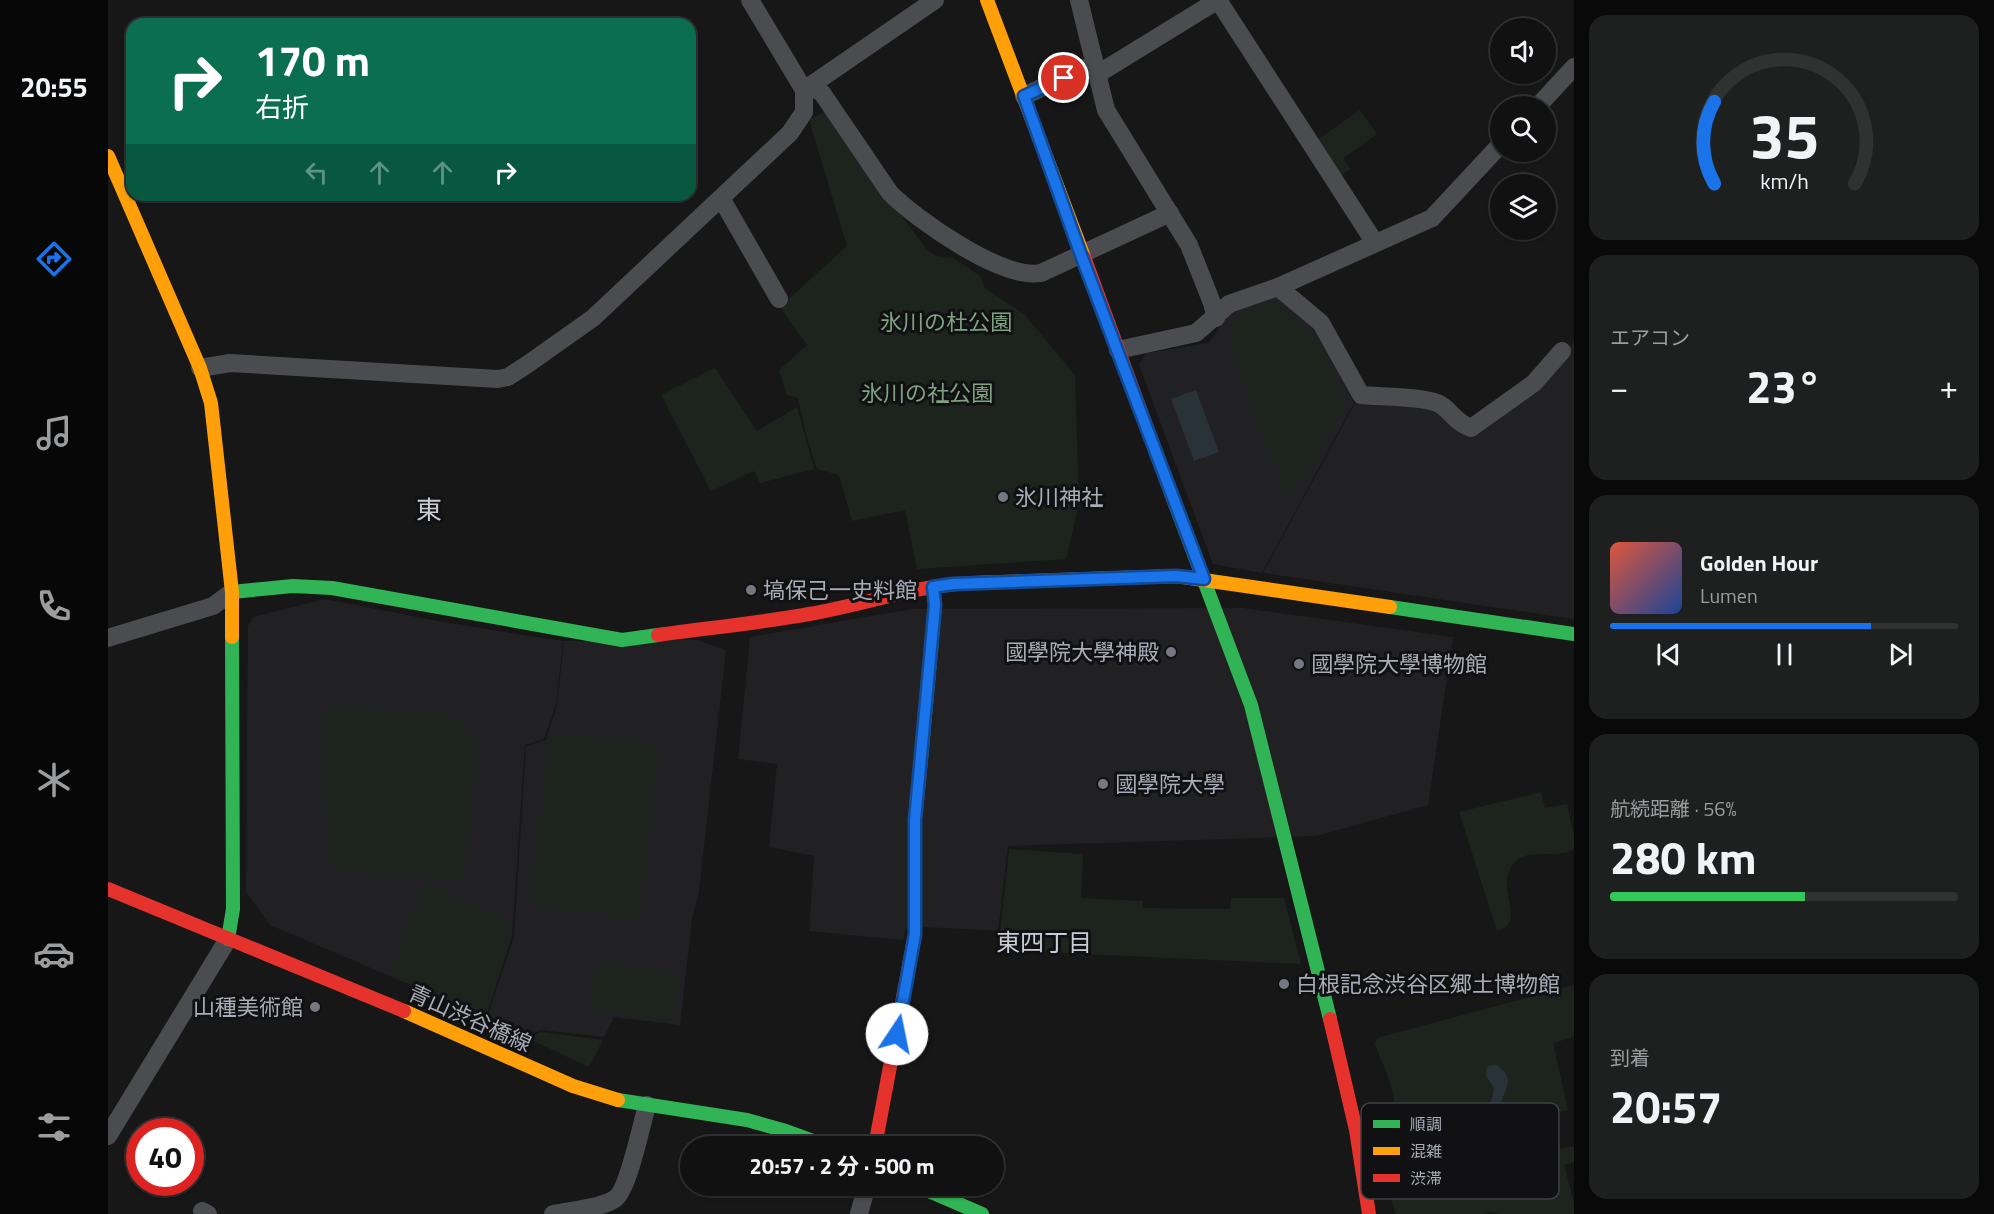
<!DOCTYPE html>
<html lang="ja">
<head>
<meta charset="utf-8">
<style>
	body { margin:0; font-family:"Titillium Web","Noto Sans JP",sans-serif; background:#1e1f1f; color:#f1f3f6; height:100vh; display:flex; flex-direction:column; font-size:22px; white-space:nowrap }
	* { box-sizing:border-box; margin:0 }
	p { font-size:20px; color:#9c9d9f }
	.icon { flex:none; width:33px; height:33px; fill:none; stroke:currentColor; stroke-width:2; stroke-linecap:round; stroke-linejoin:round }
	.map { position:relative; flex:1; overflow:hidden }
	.panel { display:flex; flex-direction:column; gap:15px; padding:15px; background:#090909; width:420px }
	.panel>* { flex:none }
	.top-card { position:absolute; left:18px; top:18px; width:570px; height:183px; border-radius:18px; box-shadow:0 2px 4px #0004,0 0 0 2px #303131; background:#0b6e4f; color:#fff; overflow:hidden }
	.controls { position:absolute; left:1382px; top:18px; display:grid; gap:12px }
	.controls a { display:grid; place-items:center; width:66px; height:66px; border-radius:50%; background:#111; box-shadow:0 2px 4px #0004,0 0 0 2px #303131; font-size:30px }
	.speed { position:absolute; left:18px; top:1118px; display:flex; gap:12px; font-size:30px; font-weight:700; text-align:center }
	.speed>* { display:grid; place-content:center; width:78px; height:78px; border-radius:50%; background:#111; box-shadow:0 2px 4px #0004,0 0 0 2px #303131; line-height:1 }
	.speed .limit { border:9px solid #d22; background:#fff; color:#111 }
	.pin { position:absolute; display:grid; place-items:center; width:51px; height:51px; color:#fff; margin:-26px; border:3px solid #fff; border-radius:50%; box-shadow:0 2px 6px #0007 }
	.me { position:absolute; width:66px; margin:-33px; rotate:11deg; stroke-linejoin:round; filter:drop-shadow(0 0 4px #0008) }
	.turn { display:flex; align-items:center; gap:21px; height:126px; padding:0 30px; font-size:27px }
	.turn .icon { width:78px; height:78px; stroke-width:2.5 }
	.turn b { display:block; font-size:42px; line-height:51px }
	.lanes { display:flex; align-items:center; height:57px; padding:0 30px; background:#0003; justify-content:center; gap:30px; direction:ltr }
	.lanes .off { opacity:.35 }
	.big { font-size:45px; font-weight:700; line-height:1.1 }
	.panel .tile { flex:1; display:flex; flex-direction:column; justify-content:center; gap:9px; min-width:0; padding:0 21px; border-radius:18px; background:#1e1f1f }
	.panel .dial { align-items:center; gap:0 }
	.dial svg { height:156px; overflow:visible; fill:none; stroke:#303131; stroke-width:7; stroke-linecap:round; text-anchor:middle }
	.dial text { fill:#f1f3f6; stroke:none }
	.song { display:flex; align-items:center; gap:18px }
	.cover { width:72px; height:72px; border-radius:9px; background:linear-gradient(135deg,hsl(10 70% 55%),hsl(220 70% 35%)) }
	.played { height:6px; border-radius:3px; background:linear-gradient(90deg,#1a73e8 75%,#303131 75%) }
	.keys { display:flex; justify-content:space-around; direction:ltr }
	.heat { display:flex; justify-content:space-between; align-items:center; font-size:33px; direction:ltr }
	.charge { height:9px; border-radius:4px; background:linear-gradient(90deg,#34c759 56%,#303131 0) }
	.trip { position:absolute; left:572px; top:1136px; width:324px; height:60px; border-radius:30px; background:#111; box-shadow:0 2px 4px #0004,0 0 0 2px #303131; font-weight:700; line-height:60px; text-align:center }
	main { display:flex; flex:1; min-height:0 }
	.tab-bar { display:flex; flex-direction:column; width:108px; justify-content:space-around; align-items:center; background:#070707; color:#9c9d9f }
	.tab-bar .icon { width:42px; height:42px }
	.tab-bar .selected { color:#1a73e8 }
	.tab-bar b { font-size:27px; color:#f1f3f6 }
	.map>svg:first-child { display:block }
	.built { fill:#212123 }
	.green { fill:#1d241e }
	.water { fill:#2a3239 }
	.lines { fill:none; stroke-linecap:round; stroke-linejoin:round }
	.street { stroke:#4b4c50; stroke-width:18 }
	.fast { stroke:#30b455; stroke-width:14 }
	.slow { stroke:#ff9f0a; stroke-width:14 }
	.jam { stroke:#e5322d; stroke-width:14 }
	.route-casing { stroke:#114b97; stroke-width:15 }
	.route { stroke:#1a73e8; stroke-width:10 }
	.poi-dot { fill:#757880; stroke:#111113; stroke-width:2 }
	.labels { text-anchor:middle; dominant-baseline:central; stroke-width:6; stroke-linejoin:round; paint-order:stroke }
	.park-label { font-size:22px; fill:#7fa381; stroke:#111113 }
	.poi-label { font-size:22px; fill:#a8adb8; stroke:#111113; text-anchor:start }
	.street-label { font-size:22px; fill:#a8adb8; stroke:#111113 }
	.neighbourhood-label { font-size:24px; fill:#c9ccd4; stroke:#111113 }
	.quarter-label { font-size:26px; fill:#c9ccd4; stroke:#111113 }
	.key { fill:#111113; stroke:#3e4045; stroke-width:1.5 }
	.key-label { font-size:16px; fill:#a8adb8 }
</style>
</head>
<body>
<main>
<nav class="tab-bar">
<b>20:55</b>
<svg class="icon selected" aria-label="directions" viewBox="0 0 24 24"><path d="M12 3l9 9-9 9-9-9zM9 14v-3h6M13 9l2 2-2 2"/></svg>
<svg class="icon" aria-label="music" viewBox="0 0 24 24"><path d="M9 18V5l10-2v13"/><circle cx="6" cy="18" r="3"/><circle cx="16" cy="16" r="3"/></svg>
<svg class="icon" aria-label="phone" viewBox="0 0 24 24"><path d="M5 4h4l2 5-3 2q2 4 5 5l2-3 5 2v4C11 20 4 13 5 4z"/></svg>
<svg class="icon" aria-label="climate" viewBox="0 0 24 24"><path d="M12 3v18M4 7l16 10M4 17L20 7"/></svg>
<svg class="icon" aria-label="car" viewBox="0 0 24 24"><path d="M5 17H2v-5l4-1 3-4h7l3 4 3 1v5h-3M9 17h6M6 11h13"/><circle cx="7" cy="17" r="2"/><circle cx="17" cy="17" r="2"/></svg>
<svg class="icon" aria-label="filters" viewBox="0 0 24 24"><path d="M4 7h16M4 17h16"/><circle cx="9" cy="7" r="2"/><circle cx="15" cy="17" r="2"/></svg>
</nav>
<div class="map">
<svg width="1466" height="1214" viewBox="0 0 1466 1214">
	<rect width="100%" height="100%" fill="#171717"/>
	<g class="built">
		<polygon points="1168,292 1211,335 1246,403 1154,573 1105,564 1031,365 1038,353 1101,343 1125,308"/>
		<polygon points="1466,341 1466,619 1155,573 1247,403 1284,403 1327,409 1353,431 1454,359"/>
		<polygon points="217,599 340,623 455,641 448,705 436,739 417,745 404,936 378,1017 162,925 138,892 140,626 145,617"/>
		<polygon points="1135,608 1345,637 1320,805 1208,836 900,846 890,931 799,926 795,940 701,931 706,856 661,847 669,764 630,759 642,637 804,609"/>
		<polygon points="590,640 618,650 591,892 584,919 572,1025 506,1017 496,1037 432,1030 417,1036 379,1017 406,937 418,746 438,740 449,705 456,641"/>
	</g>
	<g class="green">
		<polygon points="1252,110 1269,134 1235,158 1242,169 1231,177 1206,142"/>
		<polygon points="717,111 819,250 830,257 846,258 872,276 877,288 917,315 967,375 971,504 958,559 809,569 797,510 744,521 731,475 709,469 697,431 690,398 679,395 671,370 699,345 672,307 739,246 701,120"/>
		<polygon points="1169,300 1208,339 1237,405 1187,489 1177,492 1121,339 1132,313"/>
		<polygon points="607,368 649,431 689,407 706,469 652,483 646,471 603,491 553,395"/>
		<polygon points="218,708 355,718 354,736 368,737 354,881 236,868 221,862"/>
		<polygon points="443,733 550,746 529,918 423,905"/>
		<path d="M1433 792 1437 808 1459 804 1466 835V849C1447 861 1413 844 1402 869 1400 874 1398 881 1399 887 1400 903 1412 925 1389 931L1351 812Z"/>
		<polygon points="901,849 975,854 973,898 1035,901 1035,908 1122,909 1123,898 1176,898 1193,964 890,950"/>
		<polygon points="318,886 399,921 396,955 376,1013 281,974"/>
		<polygon points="488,964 571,975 565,1020 483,1009"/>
		<path d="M1466 985V1037L1445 1043 1460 1110 1443 1114 1451 1149 1466 1146V1162L1456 1165 1466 1203V1214H1392L1381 1211 1376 1214H1288C1275 1184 1290 1135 1286 1102 1284 1081 1274 1064 1267 1044L1269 1038Z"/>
		<polygon points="432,1032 495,1040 481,1067 419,1038"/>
	</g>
	<g class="water">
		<polygon points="1088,390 1111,452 1086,461 1063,399"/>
		<path d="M1389 1065C1411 1081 1393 1090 1392 1110 1392 1118 1397 1126 1398 1134L1395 1137C1385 1137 1374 1122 1377 1111 1377 1109 1381 1105 1382 1103 1385 1099 1385 1093 1386 1088 1382 1079 1374 1076 1380 1066Z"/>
	</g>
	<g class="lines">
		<g class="street">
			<polyline points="971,0 998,110 1081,245 1104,303 1108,318"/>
			<polyline points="1110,0 1267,243"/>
			<path d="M702 86 714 93 782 193C809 220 894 280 933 273L1062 213"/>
			<polyline points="696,90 827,0"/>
			<polyline points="916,96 976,68 993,72 1110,0"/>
			<polyline points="1430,106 1466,67"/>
			<polyline points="613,198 671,299"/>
			<path d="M1170 287 1213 323 1253 395C1270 397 1320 396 1333 405 1345 413 1347 422 1363 428L1426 383 1454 351"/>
			<polyline points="1010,350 1088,333 1121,304 1170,287 1324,218 1392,145"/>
			<polyline points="92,368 122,363 390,379 400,377 420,364 485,318 682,133 696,112 696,90 642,0"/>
			<polyline points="0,638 105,606 124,592"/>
			<polyline points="0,1136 120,939"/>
			<polyline points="94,1211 100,1214"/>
			<path d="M445 1214C461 1211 496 1208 508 1198 520 1189 534 1123 539 1105"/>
			<polyline points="751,1214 759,1185"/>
		</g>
		<g class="fast">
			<polyline points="1067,504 1143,705 1222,1019"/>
			<polyline points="124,592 185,586 224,588 514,640 550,635"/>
			<polyline points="1282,607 1466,634"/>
			<polyline points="813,759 827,605 825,587"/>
			<polyline points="120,939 125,909 124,637"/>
			<polyline points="510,1100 639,1120 678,1131 719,1146"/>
			<polyline points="807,1185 874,1214"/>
		</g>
		<g class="slow">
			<polyline points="879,0 976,257"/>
			<polyline points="0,156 92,368 103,403 124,592 124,637"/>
			<polyline points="864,583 1068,576 1282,607"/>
			<polyline points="296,1011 465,1086 510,1100"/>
		</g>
		<g class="jam">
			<polyline points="976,257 1067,504"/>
			<path d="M550 635C600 628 651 623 701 614 756 605 808 585 864 583"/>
			<polyline points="0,889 296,1011"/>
			<polyline points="1222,1019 1248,1130 1261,1214"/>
			<polyline points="767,1146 807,934 807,820 813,759"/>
		</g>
	</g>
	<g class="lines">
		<defs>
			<polyline id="route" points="789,1034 807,934 807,820 827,605 825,587 845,584 1068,576 1096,579 973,255 916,96 956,78"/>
		</defs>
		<use href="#route" class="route-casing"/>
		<use href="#route" class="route"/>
	</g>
	<g class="poi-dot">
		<circle cx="895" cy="497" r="6"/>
		<circle cx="643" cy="590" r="6"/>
		<circle cx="1063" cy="652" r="6"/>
		<circle cx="1191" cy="664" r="6"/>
		<circle cx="995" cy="784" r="6"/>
		<circle cx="1176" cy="984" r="6"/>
		<circle cx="207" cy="1007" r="6"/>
	</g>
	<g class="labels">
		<g class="park-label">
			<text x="838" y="322">氷川の杜公園</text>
			<text x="819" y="393">氷川の社公園</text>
		</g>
		<g class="poi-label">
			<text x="907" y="497">氷川神社</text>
			<text x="655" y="590">塙保己一史料館</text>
			<text x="1051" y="652" text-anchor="end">國學院大學神殿</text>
			<text x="1203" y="664">國學院大學博物館</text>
			<text x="1007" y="784">國學院大學</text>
			<text x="1188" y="984">白根記念渋谷区郷土博物館</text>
			<text x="195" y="1007" text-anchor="end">山種美術館</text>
		</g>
		<g class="street-label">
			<text transform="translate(362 1018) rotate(24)">青山渋谷橋線</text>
		</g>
		<g class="neighbourhood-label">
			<text x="936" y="942">東四丁目</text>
		</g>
		<g class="quarter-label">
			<text x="321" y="509">東</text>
		</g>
	</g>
	<rect x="1253" y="1103" width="198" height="96" rx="9" class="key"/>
	<rect x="1265" y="1120" width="27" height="8" fill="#30b455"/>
	<rect x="1265" y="1147" width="27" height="8" fill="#ff9f0a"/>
	<rect x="1265" y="1174" width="27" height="8" fill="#e5322d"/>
	<g class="key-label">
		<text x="1302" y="1130">順調</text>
		<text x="1302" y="1157">混雑</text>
		<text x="1302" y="1184">渋滞</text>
	</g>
</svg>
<div class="controls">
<a><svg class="icon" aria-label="sound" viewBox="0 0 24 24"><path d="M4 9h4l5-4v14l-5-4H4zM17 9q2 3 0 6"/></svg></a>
<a><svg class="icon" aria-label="search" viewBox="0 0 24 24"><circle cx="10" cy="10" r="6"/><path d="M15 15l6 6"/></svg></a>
<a><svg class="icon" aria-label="layers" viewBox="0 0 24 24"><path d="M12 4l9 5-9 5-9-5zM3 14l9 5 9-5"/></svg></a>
</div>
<div class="speed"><div class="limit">40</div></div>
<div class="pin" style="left:956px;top:78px;background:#d93025"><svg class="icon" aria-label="arrive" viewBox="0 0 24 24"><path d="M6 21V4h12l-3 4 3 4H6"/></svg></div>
<svg class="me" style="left:789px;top:1034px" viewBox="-20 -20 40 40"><circle r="19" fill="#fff"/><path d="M0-13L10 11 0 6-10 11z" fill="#1a73e8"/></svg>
<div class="trip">20:57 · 2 分 · 500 m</div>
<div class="top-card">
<div class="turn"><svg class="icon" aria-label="right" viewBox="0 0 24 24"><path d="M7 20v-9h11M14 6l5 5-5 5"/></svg><div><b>170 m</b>右折</div></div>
<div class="lanes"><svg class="icon off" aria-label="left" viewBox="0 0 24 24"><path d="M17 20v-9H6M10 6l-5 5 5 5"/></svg><svg class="icon off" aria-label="ahead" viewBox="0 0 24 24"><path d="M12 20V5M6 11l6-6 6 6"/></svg><svg class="icon off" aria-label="ahead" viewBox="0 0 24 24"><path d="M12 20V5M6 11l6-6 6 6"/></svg><svg class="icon" aria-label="right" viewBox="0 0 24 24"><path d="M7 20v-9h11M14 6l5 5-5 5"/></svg></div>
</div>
</div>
<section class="panel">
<div class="tile dial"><svg viewBox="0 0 100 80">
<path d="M14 69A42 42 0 1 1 86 69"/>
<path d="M14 69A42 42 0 0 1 14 27" stroke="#1a73e8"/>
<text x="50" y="56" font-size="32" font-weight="700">35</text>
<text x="50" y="72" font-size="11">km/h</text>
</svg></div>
<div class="tile"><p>エアコン</p>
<div class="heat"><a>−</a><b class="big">23°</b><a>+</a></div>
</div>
<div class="tile">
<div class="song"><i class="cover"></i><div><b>Golden Hour</b><p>Lumen</p></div></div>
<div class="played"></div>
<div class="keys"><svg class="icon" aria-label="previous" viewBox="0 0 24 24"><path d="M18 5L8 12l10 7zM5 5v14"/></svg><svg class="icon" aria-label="pause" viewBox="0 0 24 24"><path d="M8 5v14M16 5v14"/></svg><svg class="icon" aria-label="next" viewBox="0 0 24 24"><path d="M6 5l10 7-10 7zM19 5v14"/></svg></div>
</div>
<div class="tile"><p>航続距離 · 56%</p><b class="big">280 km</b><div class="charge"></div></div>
<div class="tile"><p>到着</p><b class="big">20:57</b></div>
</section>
</main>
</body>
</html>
